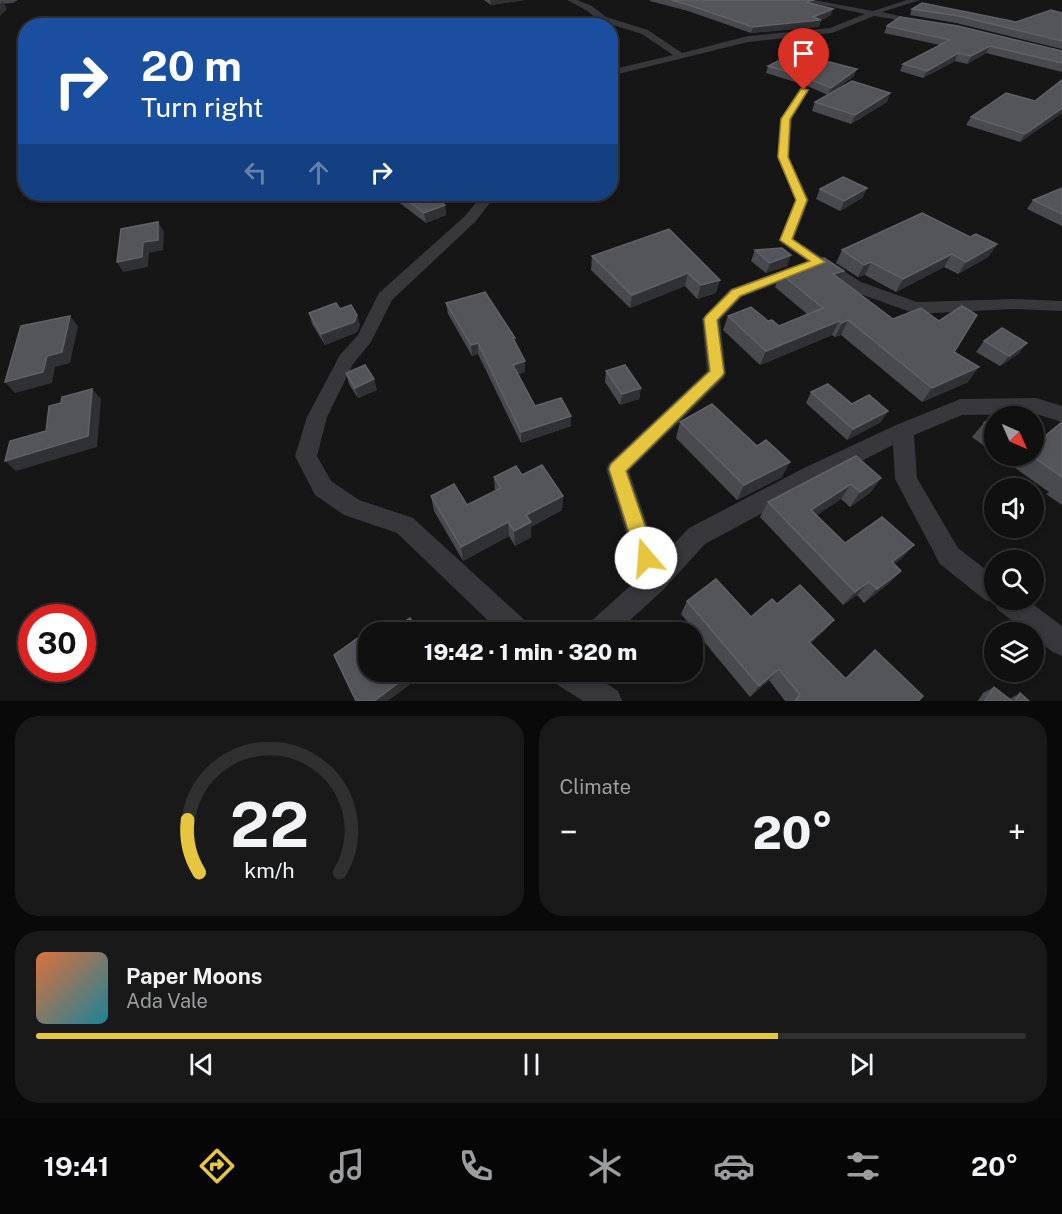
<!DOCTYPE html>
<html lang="en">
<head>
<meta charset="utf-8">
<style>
	body { margin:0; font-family:"Public Sans",sans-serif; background:#19191a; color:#f1f3f6; height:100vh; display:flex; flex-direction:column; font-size:22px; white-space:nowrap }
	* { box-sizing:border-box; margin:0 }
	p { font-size:20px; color:#9c9d9f }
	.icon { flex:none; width:33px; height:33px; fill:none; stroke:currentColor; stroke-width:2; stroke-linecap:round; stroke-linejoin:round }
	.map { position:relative; height:701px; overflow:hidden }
	.details { display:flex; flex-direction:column; gap:15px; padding:15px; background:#090909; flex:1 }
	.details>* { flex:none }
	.guide { position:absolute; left:18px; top:18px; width:600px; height:183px; border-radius:24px; box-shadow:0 3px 9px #0003,0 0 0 2px #303031; background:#1a4fa0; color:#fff; overflow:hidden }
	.needle { width:39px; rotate:135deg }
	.controls { position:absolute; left:984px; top:406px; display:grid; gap:12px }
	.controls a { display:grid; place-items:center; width:60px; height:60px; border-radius:50%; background:#101011; box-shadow:0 3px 9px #0003,0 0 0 2px #303031; font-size:30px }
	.speed { position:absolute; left:18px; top:604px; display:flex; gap:12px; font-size:30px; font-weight:700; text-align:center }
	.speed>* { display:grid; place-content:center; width:78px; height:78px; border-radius:50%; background:#101011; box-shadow:0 3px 9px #0003,0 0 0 2px #303031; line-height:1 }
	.speed .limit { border:9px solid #d22; background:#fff; color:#111 }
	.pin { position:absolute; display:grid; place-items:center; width:51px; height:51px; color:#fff; margin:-62px -26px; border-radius:50% 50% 50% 0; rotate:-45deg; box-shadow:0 0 6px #0007 }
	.pin .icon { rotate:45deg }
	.me { position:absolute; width:66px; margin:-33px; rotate:342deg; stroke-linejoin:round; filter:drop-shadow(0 0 4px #0008) }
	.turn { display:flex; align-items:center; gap:21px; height:126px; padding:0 24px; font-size:27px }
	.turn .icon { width:78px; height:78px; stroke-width:2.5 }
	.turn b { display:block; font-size:42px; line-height:51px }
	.lanes { display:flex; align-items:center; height:57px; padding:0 24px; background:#0003; justify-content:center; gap:30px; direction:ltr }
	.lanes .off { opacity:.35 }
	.big { font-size:45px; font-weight:800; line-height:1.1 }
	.details .card { flex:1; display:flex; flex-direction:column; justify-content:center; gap:9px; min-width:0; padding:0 21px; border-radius:24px; background:#19191a }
	.details .dial { align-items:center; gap:0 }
	.dial svg { height:156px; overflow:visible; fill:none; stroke:#303031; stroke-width:7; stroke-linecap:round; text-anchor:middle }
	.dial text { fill:#f1f3f6; stroke:none }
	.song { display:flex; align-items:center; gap:18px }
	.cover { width:72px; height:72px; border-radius:9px; background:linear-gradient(135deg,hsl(20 70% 55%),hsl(190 70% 35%)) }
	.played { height:6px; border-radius:3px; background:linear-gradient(90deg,#e6c53f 75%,#303031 75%) }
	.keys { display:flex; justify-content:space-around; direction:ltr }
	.heat { display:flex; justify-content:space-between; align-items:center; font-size:33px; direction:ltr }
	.details .tiles { flex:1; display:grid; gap:15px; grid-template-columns:1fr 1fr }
	.card:last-child { grid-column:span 2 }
	.trip { position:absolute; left:358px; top:622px; width:345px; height:60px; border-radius:24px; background:#101011; box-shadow:0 3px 9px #0003,0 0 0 2px #303031; font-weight:800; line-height:60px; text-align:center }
	.tab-bar { display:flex; height:96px; justify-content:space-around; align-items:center; background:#060607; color:#9c9d9f }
	.tab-bar .icon { width:42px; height:42px }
	.tab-bar .active { color:#e6c53f }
	.tab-bar b { font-size:27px; color:#f1f3f6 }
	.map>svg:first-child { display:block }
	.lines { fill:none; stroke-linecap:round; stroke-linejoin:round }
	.street { fill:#37373c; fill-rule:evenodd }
	.secondary { fill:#45464c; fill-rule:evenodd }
	.wall { fill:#494a4f }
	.shaded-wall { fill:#303134 }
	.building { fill:#53555a; stroke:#616268; stroke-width:1.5 }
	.route { fill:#e6c53f; stroke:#968029; stroke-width:1.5 }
</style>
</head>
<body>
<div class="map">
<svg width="1062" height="701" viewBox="0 0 1062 701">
	<rect width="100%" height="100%" fill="#161617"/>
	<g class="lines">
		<g class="street">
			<polygon points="567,0 577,0 592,6 606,17 648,30 682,53 748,36 830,28 865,14 798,0 814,0 873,11 907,0 920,0 882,12 925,22 921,24 874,16 832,33 748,42 610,76 610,70 673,55 642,34 600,21 586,10"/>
			<polygon points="804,87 809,90 792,119 789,157 809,200 794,239 861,282 917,302 1013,299 1062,301 1062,311 1013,309 916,314 849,290 781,243 779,240 795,200 777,157 780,119 800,88"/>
			<polygon points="483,194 497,194 475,222 392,300 371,342 353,364 327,417 317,456 331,481 359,500 413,518 529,624 533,633 501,633 397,533 344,515 315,495 295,456 307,417 340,355 358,335 379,293 465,216"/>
			<polygon points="800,264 806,266 808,269 806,272 742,297 720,320 726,373 724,378 629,471 659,559 689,528 804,468 896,425 953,402 960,399 1036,398 1062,406 1062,422 1036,414 962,415 914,435 917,478 958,548 994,576 994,600 1027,600 1062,626 1062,656 1053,652 1034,638 1034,633 1028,633 997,609 995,603 985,600 940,564 895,479 893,445 820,482 705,544 663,590 616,633 584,633 588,624 640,577 606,469 609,463 707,371 702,319 705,315 730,289"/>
			<polygon points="549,672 588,672 618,691 622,701 583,701 553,682"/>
		</g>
		<polygon class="secondary" points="0,0 18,0 13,3 0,4"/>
	</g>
	<g class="wall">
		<polygon points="484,0 524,0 491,5"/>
		<polygon points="650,0 815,0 814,4 831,15 821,20 819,26 817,27 751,33 688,11 650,1"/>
		<polygon points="912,9 1016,22 1062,13 1062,49 956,23 910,15"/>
		<polygon points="887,26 1062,51 1062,72 986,53 967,64 955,61 923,78 900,71 903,64 940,45 884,33"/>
		<polygon points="768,66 854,76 834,91 890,93 887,102 851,124 812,111 815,102 828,95 805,85 766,73"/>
		<polygon points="1062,80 1062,113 1020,142 966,125 971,117 1035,101"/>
		<polygon points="867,188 862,198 840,211 816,199 820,189"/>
		<polygon points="1062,188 1062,226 1027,209 1033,200"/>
		<polygon points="388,194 448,194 435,198 445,205 446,215 426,223"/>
		<polygon points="669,229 716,293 697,299 685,286 630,308 591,270 592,256"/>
		<polygon points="970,237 997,244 988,257 958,274 944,267 896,292 865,275 858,277 836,263 842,250"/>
		<polygon points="755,250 791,255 787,266 766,273 751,261"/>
		<polygon points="844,271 840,279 893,319 954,352 968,382 922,402 841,335 835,337 832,335 760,365 723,330 728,316 768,321 779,326 807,314 775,287 780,273"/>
		<polygon points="446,303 516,344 525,372 518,374 535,406 571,426 521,443 478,354 472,356 448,314"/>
		<polygon points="340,309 360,325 357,332 325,345 312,324 309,313"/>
		<polygon points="984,341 1027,343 1018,354 1000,366 976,352"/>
		<polygon points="606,371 641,388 639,399 620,405 605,382"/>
		<polygon points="346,373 377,390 358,398 349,384"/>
		<polygon points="811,392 852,404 881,422 847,440 806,403"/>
		<polygon points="994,417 994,453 972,437 984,423"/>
		<polygon points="680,422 757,446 782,477 737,500 676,438"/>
		<polygon points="1062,422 1062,505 1046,494 1049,492 998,456 1034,456 1045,436"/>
		<polygon points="522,475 563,496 562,510 531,527 531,537 515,546 509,536 463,561 434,511 431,496 467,505 495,491 494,477"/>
		<polygon points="881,478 870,493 850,507 841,499 816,515 845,543 914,545 901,559 894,564 901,571 888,584 864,603 857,595 843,605 760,517 768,502"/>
		<polygon points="687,601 751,617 777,604 834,620 823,632 811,643 845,678 875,650 918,701 785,701 769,680 750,697 681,614"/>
		<polygon points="994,687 1010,699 1020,693 1029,701 978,701 983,693"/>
	</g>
	<g class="shaded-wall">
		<polygon points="490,0 524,0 491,5"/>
		<polygon points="815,0 813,6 806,2"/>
		<polygon points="3,2 7,9 0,16 0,5"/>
		<polygon points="833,9 831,15 821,20 819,26 817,27 751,33 753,27 813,17"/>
		<polygon points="990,46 986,53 967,64 971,56"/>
		<polygon points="958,53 955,61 923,78 927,71"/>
		<polygon points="857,69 854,76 828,95 831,88"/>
		<polygon points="890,93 887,102 851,124 855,115"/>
		<polygon points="1062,108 1062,113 1020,142 1025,134"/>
		<polygon points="867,188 862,198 840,211 844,201"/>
		<polygon points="426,194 448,194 427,202"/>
		<polygon points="445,205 446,215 426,223 424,213"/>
		<polygon points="158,222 164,232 163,250 149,253 148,267 123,272 117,262 143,242"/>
		<polygon points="997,244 988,257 958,274 966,262"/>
		<polygon points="952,254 944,267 896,292 903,279"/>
		<polygon points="791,255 787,266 766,273 770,263"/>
		<polygon points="871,262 865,275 858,277 864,265"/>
		<polygon points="844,271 837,285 833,274"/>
		<polygon points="688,273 685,286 630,308 632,295"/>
		<polygon points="720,280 716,293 697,299 701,285"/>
		<polygon points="357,315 360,325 357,332 325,345 321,334"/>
		<polygon points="70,316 78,326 70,363 55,367 52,383 15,393 5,382 47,356"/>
		<polygon points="848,320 841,335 835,337 842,323"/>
		<polygon points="839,321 832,335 760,365 766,351"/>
		<polygon points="478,343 478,354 472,356 471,345"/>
		<polygon points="1027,343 1018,354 1000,366 1009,356"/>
		<polygon points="525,361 525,372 514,376 513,365"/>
		<polygon points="979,367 968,382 922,402 932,388"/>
		<polygon points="374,379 377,390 358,398 355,388"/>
		<polygon points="641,388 639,399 620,405 622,394"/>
		<polygon points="92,389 101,399 97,447 16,471 5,461 88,436"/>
		<polygon points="888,411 881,422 847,440 853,429"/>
		<polygon points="571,416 571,426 521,443 521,432"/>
		<polygon points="790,462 782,477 737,500 744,485"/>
		<polygon points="881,478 870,493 850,507 860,492"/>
		<polygon points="851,484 841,499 802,525 811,510"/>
		<polygon points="563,496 562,510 531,527 531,537 515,546 514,531 526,515"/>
		<polygon points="508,522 509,536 463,561 461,547"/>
		<polygon points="914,545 901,559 879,576 892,562"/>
		<polygon points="901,571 888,584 864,603 877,589"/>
		<polygon points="869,582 857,595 843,605 855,592"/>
		<polygon points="834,620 823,632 799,654 809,642"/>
		<polygon points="779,669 769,680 750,697 759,686"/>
		<polygon points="413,672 425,672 425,673 388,701 374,701"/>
	</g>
	<g class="building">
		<polygon points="671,0 814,0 806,2 833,9 813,17 821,20 819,20 753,27 689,5"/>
		<polygon points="922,3 1016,22 1051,10 1062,13 1062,41 959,16 912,9"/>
		<polygon points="900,17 958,26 1062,51 1062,63 990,46 971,56 958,53 927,71 903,64 950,40 887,26"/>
		<polygon points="321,18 323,26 309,26 308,21"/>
		<polygon points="358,21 359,26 327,26 327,24"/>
		<polygon points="794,53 857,69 831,88 807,78 768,66"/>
		<polygon points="1062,80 1062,108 1025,134 971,117 1006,93 1035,101"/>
		<polygon points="852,81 890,93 855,115 815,102"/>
		<polygon points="843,177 867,188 844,201 820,189"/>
		<polygon points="1062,188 1062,214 1033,200"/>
		<polygon points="399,194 429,194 445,205 424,213"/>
		<polygon points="922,213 970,237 976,234 997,244 966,262 952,254 903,279 871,262 864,265 842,250"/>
		<polygon points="158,222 158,240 143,242 142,257 117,262 121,229"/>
		<polygon points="669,229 720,280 701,285 688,273 632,295 592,256"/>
		<polygon points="782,248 791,255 770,263 755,250"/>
		<polygon points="824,258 844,271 833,274 893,319 921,308 939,321 962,306 977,315 954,352 979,367 932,388 848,320 842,323 839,321 766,351 728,316 751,307 768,321 772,320 779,326 823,308 780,273"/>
		<polygon points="485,292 515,338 513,338 525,361 513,365 535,406 561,398 571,416 521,432 478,343 471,345 446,303"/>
		<polygon points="336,303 340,309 351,305 357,315 354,322 321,334 309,313"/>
		<polygon points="70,316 62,352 47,356 43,372 5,382 21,326"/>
		<polygon points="1002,328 1027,343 1009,356 984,341"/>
		<polygon points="365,365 374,379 355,388 346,373"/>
		<polygon points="625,365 641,388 622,394 606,371"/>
		<polygon points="828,384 852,404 869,395 888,411 853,429 811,392"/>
		<polygon points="92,389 88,436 5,461 10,441 46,431 49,406 61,403 62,397"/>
		<polygon points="712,404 757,446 766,440 790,462 744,485 680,422"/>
		<polygon points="999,412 1007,417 994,417 994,431 984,423"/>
		<polygon points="1062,422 1062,477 1032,456 1034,456 1034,431 1036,430 1045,436"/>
		<polygon points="856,456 881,478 860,492 851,484 811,510 845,543 882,517 914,545 892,562 901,571 877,589 869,582 855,592 768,502"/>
		<polygon points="542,465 563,496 526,515 531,522 514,531 508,522 461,547 431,496 454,484 467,505 501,488 494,477 516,466 522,475"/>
		<polygon points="716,579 751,617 772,599 777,604 800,585 834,620 809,642 846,679 875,650 923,696 918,701 795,701 800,695 779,669 759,686 687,601"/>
		<polygon points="410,618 419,633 389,633"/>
		<polygon points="359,637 366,649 369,647 369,672 413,672 374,701 356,701 334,655"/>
		<polygon points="994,687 1012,701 985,701"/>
		<polygon points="1020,693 1029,701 1015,701"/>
	</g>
	<polygon class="route" points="801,89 808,90 790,119 788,157 807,200 792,239 825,262 740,296 717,320 724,373 722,376 626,471 656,558 653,565 646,567 640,565 637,558 609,469 611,464 710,371 704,319 706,316 732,290 810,261 780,240 796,200 778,157 781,119"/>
</svg>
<div class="controls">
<a><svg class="needle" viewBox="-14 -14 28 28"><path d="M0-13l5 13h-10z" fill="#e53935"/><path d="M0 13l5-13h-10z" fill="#9c9d9f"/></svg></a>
<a><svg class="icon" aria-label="sound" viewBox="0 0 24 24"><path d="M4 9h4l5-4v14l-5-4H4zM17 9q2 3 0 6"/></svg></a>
<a><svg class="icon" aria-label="search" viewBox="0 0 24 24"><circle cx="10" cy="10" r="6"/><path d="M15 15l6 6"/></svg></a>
<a><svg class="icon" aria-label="layers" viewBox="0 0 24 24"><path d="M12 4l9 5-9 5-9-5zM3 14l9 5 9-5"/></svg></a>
</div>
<div class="speed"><div class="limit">30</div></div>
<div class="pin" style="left:804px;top:90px;background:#d93025"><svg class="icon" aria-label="arrive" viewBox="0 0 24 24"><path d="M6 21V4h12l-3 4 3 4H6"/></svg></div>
<svg class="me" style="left:646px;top:558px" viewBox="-20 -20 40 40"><circle r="19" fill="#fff"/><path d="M0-13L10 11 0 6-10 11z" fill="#e6c53f"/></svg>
<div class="trip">19:42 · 1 min · 320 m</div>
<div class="guide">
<div class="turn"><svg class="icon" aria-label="right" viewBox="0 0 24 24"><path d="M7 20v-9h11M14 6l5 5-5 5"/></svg><div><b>20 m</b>Turn right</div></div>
<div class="lanes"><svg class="icon off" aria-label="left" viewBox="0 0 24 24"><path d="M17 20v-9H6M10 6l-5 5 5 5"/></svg><svg class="icon off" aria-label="ahead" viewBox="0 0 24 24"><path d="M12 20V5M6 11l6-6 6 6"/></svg><svg class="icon" aria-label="right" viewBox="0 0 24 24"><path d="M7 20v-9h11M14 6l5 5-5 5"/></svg></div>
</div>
</div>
<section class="details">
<div class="tiles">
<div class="card dial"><svg viewBox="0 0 100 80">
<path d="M14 69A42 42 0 1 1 86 69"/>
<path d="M14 69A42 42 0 0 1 8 42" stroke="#e6c53f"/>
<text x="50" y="56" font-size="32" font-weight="700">22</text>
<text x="50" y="72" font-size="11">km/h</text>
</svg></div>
<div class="card"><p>Climate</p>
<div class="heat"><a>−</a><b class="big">20°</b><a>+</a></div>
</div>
<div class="card">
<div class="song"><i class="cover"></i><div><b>Paper Moons</b><p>Ada Vale</p></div></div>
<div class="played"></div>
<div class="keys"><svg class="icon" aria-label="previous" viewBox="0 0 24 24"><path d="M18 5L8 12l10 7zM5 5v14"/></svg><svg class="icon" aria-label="pause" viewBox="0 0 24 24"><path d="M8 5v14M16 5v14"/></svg><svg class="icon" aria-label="next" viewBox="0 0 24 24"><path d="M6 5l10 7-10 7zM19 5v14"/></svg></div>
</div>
</div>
</section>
<nav class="tab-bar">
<b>19:41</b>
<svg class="icon active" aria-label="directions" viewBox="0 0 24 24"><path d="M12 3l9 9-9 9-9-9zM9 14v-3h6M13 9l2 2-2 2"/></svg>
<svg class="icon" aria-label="music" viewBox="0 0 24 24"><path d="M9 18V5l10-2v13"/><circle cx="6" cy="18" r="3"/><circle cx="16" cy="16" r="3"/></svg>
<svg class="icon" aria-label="phone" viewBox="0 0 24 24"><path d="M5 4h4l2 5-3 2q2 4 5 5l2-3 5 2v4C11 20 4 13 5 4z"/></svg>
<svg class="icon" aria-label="climate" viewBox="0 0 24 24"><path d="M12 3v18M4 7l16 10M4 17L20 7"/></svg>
<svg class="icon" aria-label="car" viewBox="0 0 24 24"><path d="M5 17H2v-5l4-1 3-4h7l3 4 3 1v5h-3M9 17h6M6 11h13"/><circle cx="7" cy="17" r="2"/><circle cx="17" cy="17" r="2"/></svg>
<svg class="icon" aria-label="filters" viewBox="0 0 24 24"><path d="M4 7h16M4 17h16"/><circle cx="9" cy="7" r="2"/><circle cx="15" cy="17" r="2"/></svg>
<b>20°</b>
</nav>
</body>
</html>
